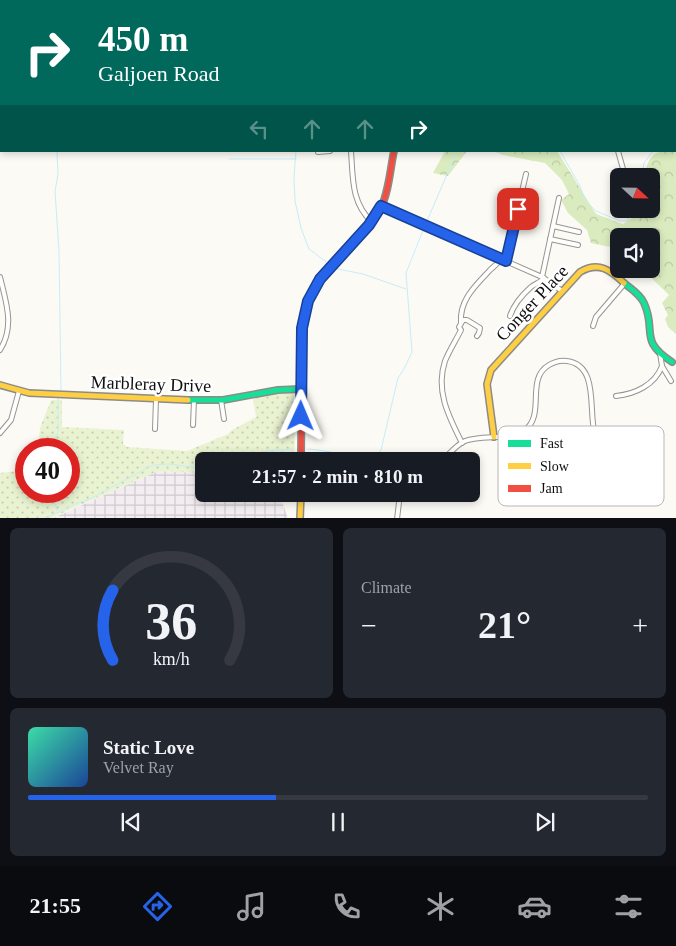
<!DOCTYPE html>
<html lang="en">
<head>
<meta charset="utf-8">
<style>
	body { margin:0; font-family:"Times New Roman",serif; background:#242831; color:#f1f3f6; height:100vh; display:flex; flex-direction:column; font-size:19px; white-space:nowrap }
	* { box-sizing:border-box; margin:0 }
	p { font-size:16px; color:#9ea1a6 }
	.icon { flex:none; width:28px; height:28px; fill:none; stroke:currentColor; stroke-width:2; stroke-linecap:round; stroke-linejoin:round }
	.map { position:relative; height:518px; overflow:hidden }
	.side { display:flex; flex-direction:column; gap:10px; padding:10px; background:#0d0f14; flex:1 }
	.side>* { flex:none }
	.guide { position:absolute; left:0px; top:0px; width:676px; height:152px; box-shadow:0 2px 8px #0003; background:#00695c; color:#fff; overflow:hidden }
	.needle { width:32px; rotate:112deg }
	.fabs { position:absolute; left:610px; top:168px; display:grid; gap:10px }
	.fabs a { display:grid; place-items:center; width:50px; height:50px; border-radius:8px; background:#171b24; box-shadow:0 2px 8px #0003; font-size:25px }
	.speed { position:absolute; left:15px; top:438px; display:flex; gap:10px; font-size:25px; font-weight:700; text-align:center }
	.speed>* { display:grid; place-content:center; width:65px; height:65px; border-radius:50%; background:#171b24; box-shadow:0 2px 8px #0003; line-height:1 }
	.speed .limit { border:8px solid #d22; background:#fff; color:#111 }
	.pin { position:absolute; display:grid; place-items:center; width:42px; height:42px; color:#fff; margin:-21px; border-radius:10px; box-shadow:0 2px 8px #0006 }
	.me { position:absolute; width:55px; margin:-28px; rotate:1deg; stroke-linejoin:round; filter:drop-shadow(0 0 4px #0008) }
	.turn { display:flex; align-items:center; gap:18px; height:105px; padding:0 15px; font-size:22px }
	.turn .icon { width:65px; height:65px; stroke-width:2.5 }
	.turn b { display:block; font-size:35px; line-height:42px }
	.lanes { display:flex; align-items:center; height:48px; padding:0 15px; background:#0003; justify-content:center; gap:25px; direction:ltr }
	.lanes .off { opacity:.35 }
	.big { font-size:38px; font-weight:800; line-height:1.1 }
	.side .card { flex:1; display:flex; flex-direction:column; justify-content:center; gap:8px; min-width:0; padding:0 18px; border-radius:8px; background:#242831 }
	.side .dial { align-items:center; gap:0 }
	.dial svg { height:130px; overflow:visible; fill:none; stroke:#363941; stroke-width:7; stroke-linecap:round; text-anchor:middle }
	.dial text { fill:#f1f3f6; stroke:none }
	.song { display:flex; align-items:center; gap:15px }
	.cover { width:60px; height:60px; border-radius:8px; background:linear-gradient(135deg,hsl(160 70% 55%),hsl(220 70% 35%)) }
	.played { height:5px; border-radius:2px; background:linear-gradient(90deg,#2563eb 40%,#363941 40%) }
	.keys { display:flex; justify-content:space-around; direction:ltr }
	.heat { display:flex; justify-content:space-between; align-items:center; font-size:28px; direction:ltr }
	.side .tiles { flex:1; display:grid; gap:10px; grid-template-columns:1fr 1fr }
	.card:last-child { grid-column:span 2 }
	.trip { position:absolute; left:195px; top:452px; width:285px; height:50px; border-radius:8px; background:#171b24; box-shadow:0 2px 8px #0003; font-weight:800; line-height:50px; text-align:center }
	.tabs { display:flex; height:80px; justify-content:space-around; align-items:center; background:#090b0e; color:#9ea1a6 }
	.tabs .icon { width:35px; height:35px }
	.tabs .on { color:#2563eb }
	.tabs b { font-size:22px; color:#f1f3f6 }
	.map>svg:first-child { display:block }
	.industrial { fill:url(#industrial-grid) }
	.grass { fill:url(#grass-dots) }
	.forest { fill:url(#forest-crowns) }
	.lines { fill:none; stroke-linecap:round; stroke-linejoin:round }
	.stream { stroke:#c6edfa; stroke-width:1 }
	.street-casing { stroke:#969592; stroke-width:6 }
	.fast-casing { stroke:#8c8b89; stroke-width:8 }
	.slow-casing { stroke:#8c8b89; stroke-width:8 }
	.jam-casing { stroke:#8c8b89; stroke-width:8 }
	.street { stroke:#fffefd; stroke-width:4 }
	.fast { stroke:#16e098; stroke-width:5 }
	.slow { stroke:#ffcf43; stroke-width:5 }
	.jam { stroke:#f24e42; stroke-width:5 }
	.route-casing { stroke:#184099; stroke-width:12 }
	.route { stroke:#2563eb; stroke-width:9 }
	.labels { text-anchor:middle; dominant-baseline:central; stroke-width:5; stroke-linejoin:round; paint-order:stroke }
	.street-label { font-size:18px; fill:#0f0f0f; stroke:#fff }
	.key { fill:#fff; stroke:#b7b7b7; stroke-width:1 }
	.key-label { font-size:14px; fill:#0f0f0f }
</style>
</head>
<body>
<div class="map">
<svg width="676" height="519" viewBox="0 0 676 519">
	<defs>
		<pattern id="industrial-grid" width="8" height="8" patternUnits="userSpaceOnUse" patternTransform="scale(1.25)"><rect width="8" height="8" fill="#f3edf1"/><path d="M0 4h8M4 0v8" fill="none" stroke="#cfcacd"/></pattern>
		<pattern id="grass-dots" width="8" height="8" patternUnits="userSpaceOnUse" patternTransform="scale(1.25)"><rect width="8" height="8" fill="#e9f3d1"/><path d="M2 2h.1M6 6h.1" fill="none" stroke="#c7cfb2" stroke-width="1.8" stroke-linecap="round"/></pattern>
		<pattern id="forest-crowns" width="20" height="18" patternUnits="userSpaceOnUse" patternTransform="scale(1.25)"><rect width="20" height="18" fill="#daecbf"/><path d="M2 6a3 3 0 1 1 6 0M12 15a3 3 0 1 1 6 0" fill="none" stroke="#bac9a3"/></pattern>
	</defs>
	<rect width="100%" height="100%" fill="#fcfaf4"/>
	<polygon class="industrial" points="158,471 204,473 204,494 279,494 288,518 51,519"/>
	<polygon class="grass" points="285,393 292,393 294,395 295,461 204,461 204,473 158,471 51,518 0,518 0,473 26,470 26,491 69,491 69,449 38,449 40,428 51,400 62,400 62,427 124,430 123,444 127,447 187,451 228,434 232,430 256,417 253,399"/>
	<g class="forest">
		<path d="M675 143H676V334L668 327 665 319 668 315 662 303 669 295 642 269H651V236H619V249L591 243 587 230 568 213 561 200 569 194 562 180 545 163 503 155 494 151H557L596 214 623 224 632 218 635 209H651V176H644C650 154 652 151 675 151Z"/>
		<polygon points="445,151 467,151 448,176 433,173"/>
	</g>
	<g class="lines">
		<g class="stream">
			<polyline points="318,1 319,0"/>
			<polyline points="675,140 676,139"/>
			<polyline points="57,151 58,175 55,191 59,251 61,390"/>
			<polyline points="296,151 294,177 295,201 301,228 309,249 329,264"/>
			<polyline points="560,151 580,186 585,200 596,211 620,221 627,221 633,209"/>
			<polyline points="229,159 296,159"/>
			<polyline points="642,176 644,163 653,151"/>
			<polyline points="427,221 457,151"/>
			<polyline points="333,268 363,274 406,289"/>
			<polyline points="52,449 58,432 58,397"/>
			<path d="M308 449C330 450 350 458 372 459L381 450 398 378 404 369 412 352 406 273 424 228"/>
			<polyline points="251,461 265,451 292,449"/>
			<polyline points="52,491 57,511"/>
			<path d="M42 519C57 514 72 503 88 500L153 465 170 464 204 469"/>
		</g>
		<defs>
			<g id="street">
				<polyline points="1,0 1,7"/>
				<polyline points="99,0 100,1"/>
				<polyline points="566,0 566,1"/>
				<polyline points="612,0 612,1"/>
				<polyline points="378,1 378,0"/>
				<polyline points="675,33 676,25"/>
				<path d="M351 151C353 177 351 203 372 222"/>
				<polyline points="618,151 625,176"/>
				<polyline points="318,152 330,151"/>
				<polyline points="381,206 542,277 562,291"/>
				<polyline points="553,226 579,232"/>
				<polyline points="550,239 578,245"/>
				<polyline points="506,261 526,174"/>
				<path d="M0 277C6 302 15 326 0 350"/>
				<polyline points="542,277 559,198"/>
				<path d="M510 316C514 304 522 295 531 287 536 283 540 283 544 278"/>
				<path d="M461 323C459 300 476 285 490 270 494 266 498 264 501 259"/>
				<polyline points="593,326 596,317 625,283"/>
				<polyline points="660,353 662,366 671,381"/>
				<path d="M616 396C635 394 655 385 662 366"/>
				<polyline points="221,400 224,419"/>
				<polyline points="193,425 194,400"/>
				<polyline points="155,429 156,399"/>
				<polyline points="0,433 11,420 19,391"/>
				<path d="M462 443C449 417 435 391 445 361 449 351 456 340 461 330L459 327 463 320H467L480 328 479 333 477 336"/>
				<path d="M442 461C449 454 456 445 465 441 483 434 508 441 525 430 546 414 525 379 549 365 554 362 561 360 567 361 598 365 589 408 594 430L598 433 613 429"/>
				<polyline points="397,519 400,494"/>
			</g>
			<g id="fast">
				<polyline points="675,87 676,87"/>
				<path d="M624 283C631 289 640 294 644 303 657 331 638 340 672 362"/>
				<polyline points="188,400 223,400 278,390 301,389"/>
			</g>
			<g id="slow">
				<polyline points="177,1 178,0"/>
				<polyline points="0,44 1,43"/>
				<polyline points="0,385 29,393 188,400"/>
				<path d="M494 437 487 384 491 370 580 272C599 261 610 270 624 283"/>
				<polyline points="300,519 301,494"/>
			</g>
			<path id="jam" d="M301 461C301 432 302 403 302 373 302 347 299 319 310 295 326 261 363 243 380 210 389 192 390 170 394 151"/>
		</defs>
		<use href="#street" class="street-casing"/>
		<use href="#fast" class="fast-casing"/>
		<use href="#slow" class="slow-casing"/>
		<use href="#jam" class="jam-casing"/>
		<use href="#street" class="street"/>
		<use href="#fast" class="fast"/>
		<use href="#slow" class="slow"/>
		<use href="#jam" class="jam"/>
	</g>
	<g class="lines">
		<defs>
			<polyline id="route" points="301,416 302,328 308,301 320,279 369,225 381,206 506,261 518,209"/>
		</defs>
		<use href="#route" class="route-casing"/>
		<use href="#route" class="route"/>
	</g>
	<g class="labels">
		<g class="street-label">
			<text transform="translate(532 303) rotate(-47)">Conger Place</text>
			<text transform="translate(151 384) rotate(2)">Marbleray Drive</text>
		</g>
	</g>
	<rect x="498" y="426" width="166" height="80" rx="8" class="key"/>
	<rect x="508" y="440" width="23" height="7" fill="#16e098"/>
	<rect x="508" y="463" width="23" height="6" fill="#ffcf43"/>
	<rect x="508" y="485" width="23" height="7" fill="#f24e42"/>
	<g class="key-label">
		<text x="540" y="448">Fast</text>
		<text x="540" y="471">Slow</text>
		<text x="540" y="493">Jam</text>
	</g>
</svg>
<div class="fabs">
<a><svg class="needle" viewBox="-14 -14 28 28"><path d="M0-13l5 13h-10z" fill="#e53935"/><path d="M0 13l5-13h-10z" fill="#9ea1a6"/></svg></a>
<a><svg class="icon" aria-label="sound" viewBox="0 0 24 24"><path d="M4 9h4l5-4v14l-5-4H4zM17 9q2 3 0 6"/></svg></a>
</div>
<div class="speed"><div class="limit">40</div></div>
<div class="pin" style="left:518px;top:209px;background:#d93025"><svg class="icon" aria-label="arrive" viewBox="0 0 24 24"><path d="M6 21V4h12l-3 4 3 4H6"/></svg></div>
<svg class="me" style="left:301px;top:416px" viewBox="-20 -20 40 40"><path d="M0-17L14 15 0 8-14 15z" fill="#2563eb" stroke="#fff" stroke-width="4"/></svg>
<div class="trip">21:57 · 2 min · 810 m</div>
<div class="guide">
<div class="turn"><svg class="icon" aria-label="right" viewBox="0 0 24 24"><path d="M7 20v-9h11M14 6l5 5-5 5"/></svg><div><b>450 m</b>Galjoen Road</div></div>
<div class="lanes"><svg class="icon off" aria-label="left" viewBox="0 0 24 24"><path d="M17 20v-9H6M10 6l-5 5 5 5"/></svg><svg class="icon off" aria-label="ahead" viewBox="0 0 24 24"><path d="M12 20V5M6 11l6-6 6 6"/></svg><svg class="icon off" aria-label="ahead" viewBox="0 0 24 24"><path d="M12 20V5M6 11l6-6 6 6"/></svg><svg class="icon" aria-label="right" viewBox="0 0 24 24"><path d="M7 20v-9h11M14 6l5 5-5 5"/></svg></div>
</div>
</div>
<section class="side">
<div class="tiles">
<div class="card dial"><svg viewBox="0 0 100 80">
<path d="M14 69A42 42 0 1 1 86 69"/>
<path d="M14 69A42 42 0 0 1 14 26" stroke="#2563eb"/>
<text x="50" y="56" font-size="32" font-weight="700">36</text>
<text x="50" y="72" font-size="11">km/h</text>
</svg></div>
<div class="card"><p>Climate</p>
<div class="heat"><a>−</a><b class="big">21°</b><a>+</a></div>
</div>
<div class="card">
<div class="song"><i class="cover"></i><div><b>Static Love</b><p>Velvet Ray</p></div></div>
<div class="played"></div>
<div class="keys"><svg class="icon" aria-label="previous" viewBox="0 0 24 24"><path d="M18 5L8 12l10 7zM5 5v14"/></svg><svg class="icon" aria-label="pause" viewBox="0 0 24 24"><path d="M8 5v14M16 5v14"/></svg><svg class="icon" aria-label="next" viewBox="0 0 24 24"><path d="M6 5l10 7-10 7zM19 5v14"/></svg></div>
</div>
</div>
</section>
<nav class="tabs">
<b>21:55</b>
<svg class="icon on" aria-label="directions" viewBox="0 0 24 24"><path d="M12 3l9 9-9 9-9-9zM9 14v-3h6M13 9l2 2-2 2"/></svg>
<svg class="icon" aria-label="music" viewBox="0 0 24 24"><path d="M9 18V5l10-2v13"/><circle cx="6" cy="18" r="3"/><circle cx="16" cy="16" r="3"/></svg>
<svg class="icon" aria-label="phone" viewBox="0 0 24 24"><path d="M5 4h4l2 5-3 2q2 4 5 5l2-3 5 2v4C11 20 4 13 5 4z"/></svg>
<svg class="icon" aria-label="climate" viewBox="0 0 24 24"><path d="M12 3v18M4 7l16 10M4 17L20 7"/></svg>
<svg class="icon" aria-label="car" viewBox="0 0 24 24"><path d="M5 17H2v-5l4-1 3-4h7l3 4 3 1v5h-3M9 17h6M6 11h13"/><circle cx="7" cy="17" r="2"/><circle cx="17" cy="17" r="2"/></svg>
<svg class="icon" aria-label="filters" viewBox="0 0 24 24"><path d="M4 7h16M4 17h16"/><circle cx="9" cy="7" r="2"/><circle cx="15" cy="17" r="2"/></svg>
</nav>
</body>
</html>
